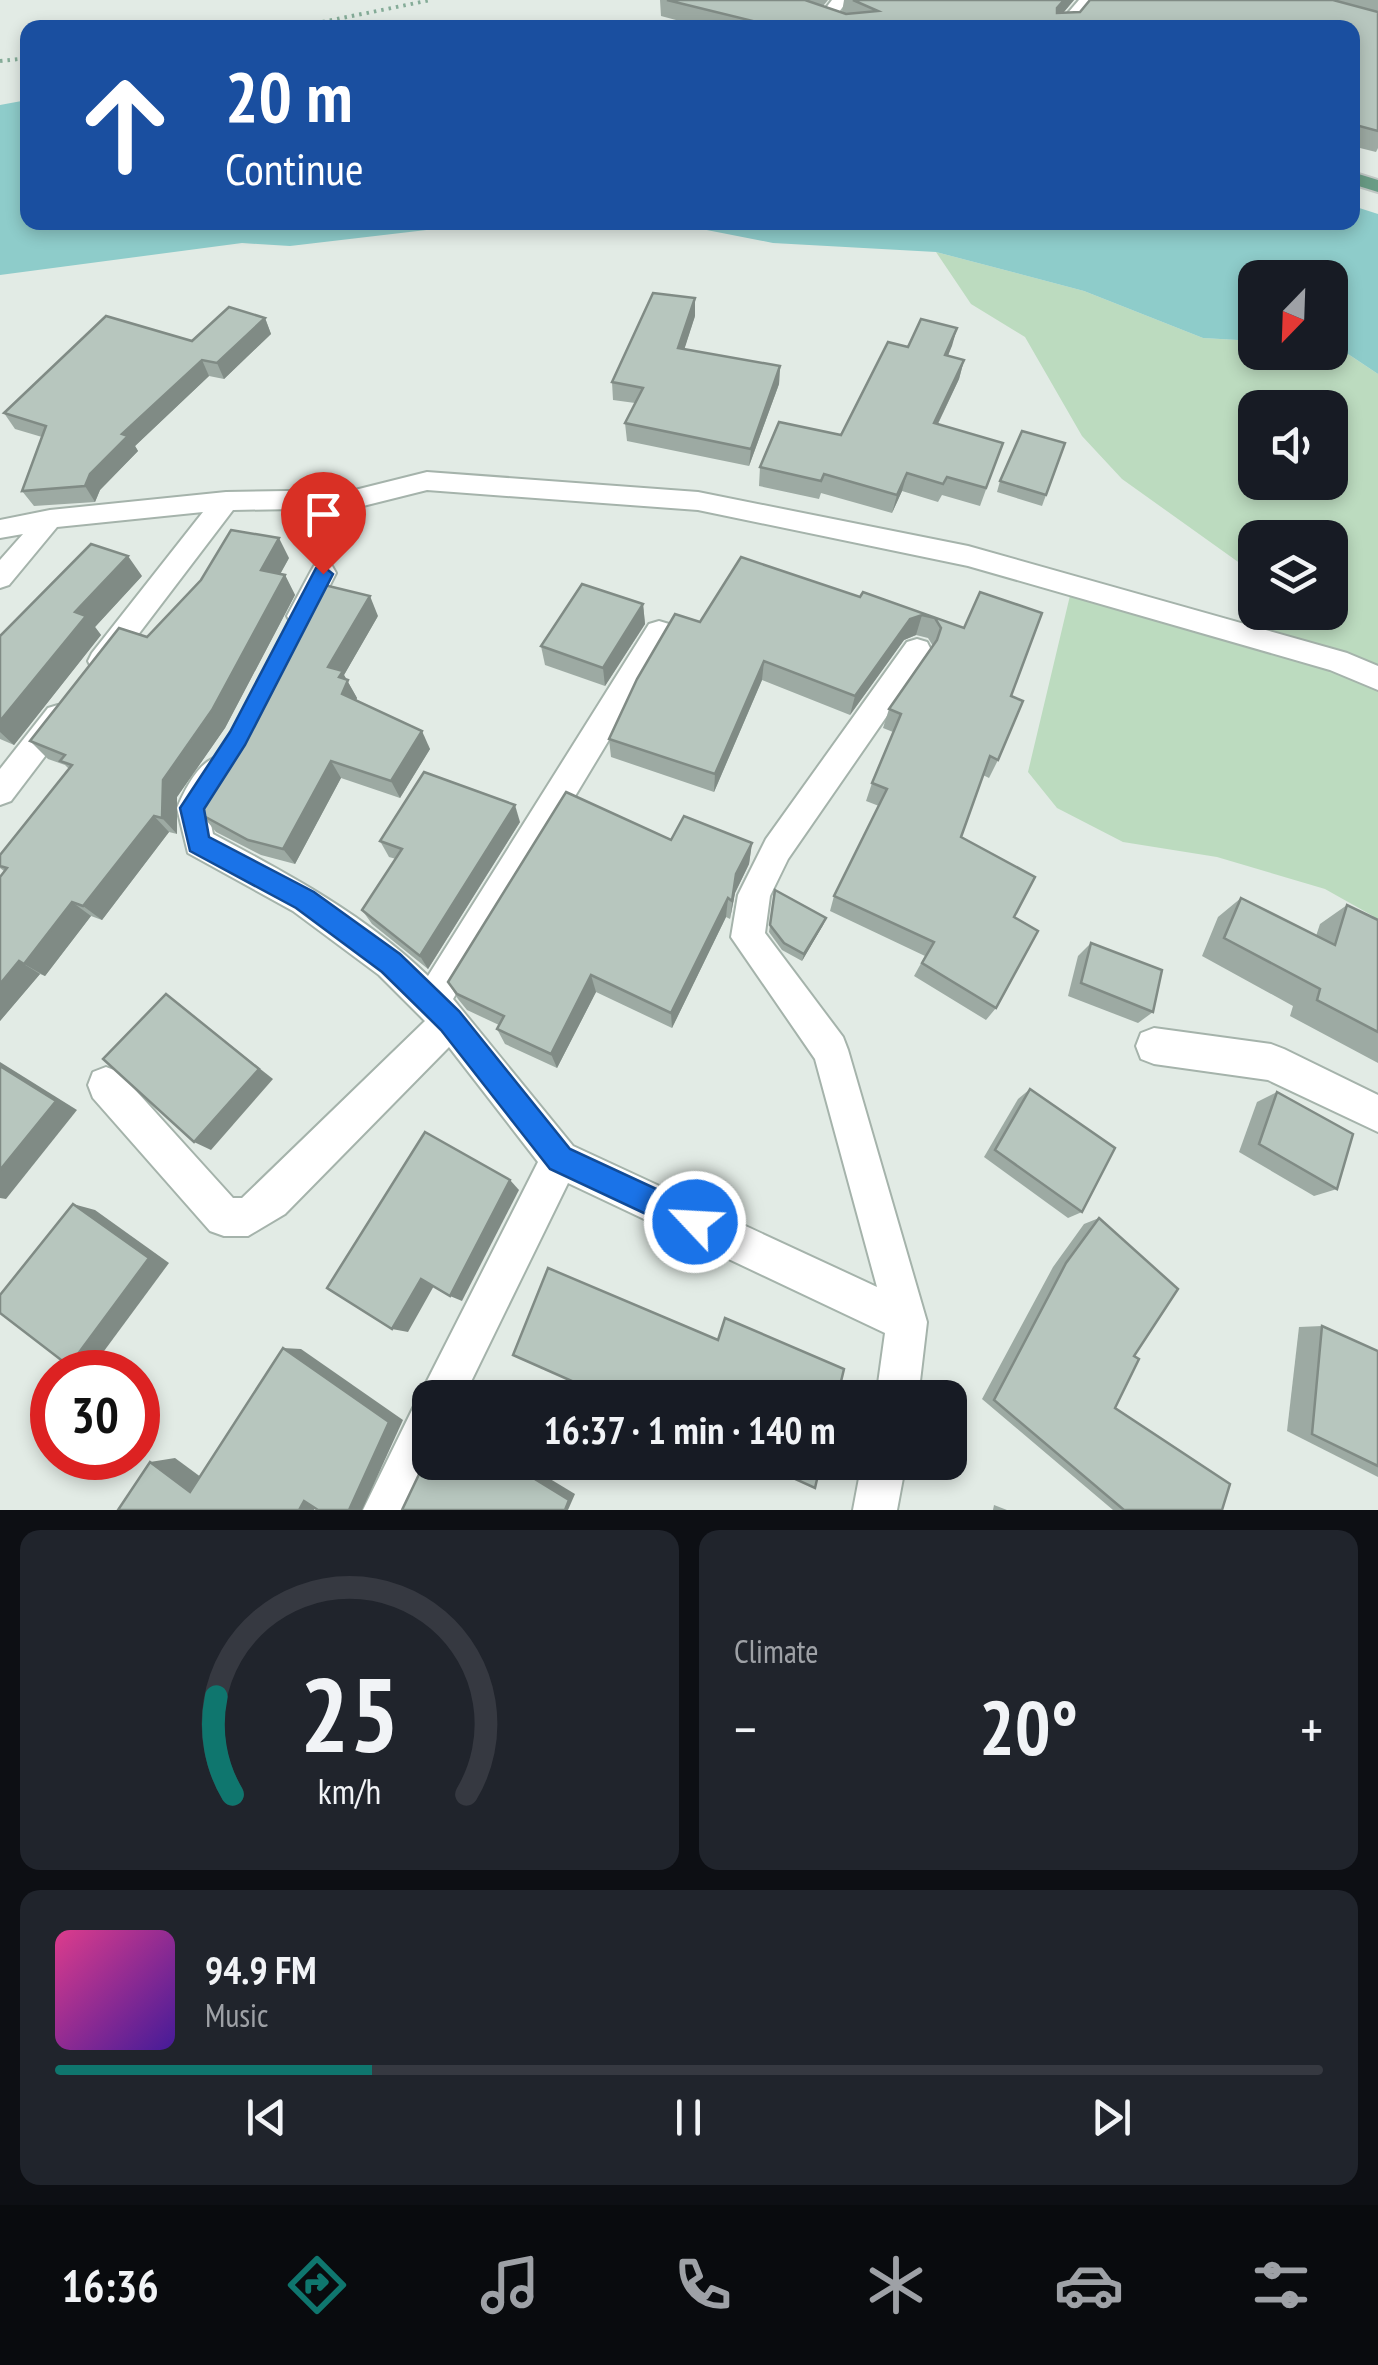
<!DOCTYPE html>
<html lang="en">
<head>
<meta charset="utf-8">
<style>
	body { margin:0; font-family:"PT Sans Narrow",sans-serif; background:#20242c; color:#f1f3f6; height:100vh; display:flex; flex-direction:column; font-size:38px; white-space:nowrap }
	* { box-sizing:border-box; margin:0 }
	p { font-size:32px; color:#9ea1a6 }
	.icon { flex:none; width:55px; height:55px; fill:none; stroke:currentColor; stroke-width:2; stroke-linecap:round; stroke-linejoin:round }
	.map { position:relative; height:1510px; overflow:hidden }
	.drawer { display:flex; flex-direction:column; gap:20px; padding:20px; background:#0d0f14; flex:1 }
	.drawer>* { flex:none }
	.top-card { position:absolute; left:20px; top:20px; width:1340px; height:210px; border-radius:20px; box-shadow:0 5px 15px #0003; background:#1a4fa0; color:#fff; overflow:hidden }
	.needle { width:65px; rotate:203deg }
	.controls { position:absolute; left:1238px; top:260px; display:grid; gap:20px }
	.controls a { display:grid; place-items:center; width:110px; height:110px; border-radius:20px; background:#171b24; box-shadow:0 5px 15px #0003; font-size:50px }
	.speed { position:absolute; left:30px; top:1350px; display:flex; gap:20px; font-size:50px; font-weight:700; text-align:center }
	.speed>* { display:grid; place-content:center; width:130px; height:130px; border-radius:50%; background:#171b24; box-shadow:0 5px 15px #0003; line-height:1 }
	.speed .limit { border:15px solid #d22; background:#fff; color:#111 }
	.pin { position:absolute; display:grid; place-items:center; width:85px; height:85px; color:#fff; margin:-102px -42px; border-radius:50% 50% 50% 0; rotate:-45deg; box-shadow:0 0 10px #0007 }
	.pin .icon { rotate:45deg }
	.me { position:absolute; width:110px; margin:-55px; rotate:295deg; stroke-linejoin:round; filter:drop-shadow(0 0 8px #0008) }
	.turn { display:flex; align-items:center; gap:35px; height:210px; padding:0 40px; font-size:45px }
	.turn .icon { width:130px; height:130px; stroke-width:2.5 }
	.turn b { display:block; font-size:70px; line-height:85px }
	.big { font-size:75px; font-weight:800; line-height:1.1 }
	.drawer .card { flex:1; display:flex; flex-direction:column; justify-content:center; gap:15px; min-width:0; padding:0 35px; border-radius:20px; background:#20242c }
	.drawer .dial { align-items:center; gap:0 }
	.dial svg { height:260px; overflow:visible; fill:none; stroke:#363941; stroke-width:7; stroke-linecap:round; text-anchor:middle }
	.dial text { fill:#f1f3f6; stroke:none }
	.song { display:flex; align-items:center; gap:30px }
	.cover { width:120px; height:120px; border-radius:15px; background:linear-gradient(135deg,hsl(330 70% 55%),hsl(260 70% 35%)) }
	.played { height:10px; border-radius:5px; background:linear-gradient(90deg,#0f766e 25%,#363941 25%) }
	.keys { display:flex; justify-content:space-around; direction:ltr }
	.heat { display:flex; justify-content:space-between; align-items:center; font-size:55px; direction:ltr }
	.drawer .tiles { flex:1; display:grid; gap:20px; grid-template-columns:1fr 1fr }
	.card:last-child { grid-column:span 2 }
	.trip { position:absolute; left:412px; top:1380px; width:555px; height:100px; border-radius:20px; background:#171b24; box-shadow:0 5px 15px #0003; font-weight:800; line-height:100px; text-align:center }
	.tabs { display:flex; height:160px; justify-content:space-around; align-items:center; background:#090b0e; color:#9ea1a6 }
	.tabs .icon { width:70px; height:70px }
	.tabs .selected { color:#0f766e }
	.tabs b { font-size:45px; color:#f1f3f6 }
	.map>svg:first-child { display:block }
	.green { fill:#bcdbbf; fill-rule:evenodd }
	.water { fill:#8eccca }
	.lines { fill:none; stroke-linecap:round; stroke-linejoin:round }
	.street-casing { stroke:#a5b3ab; stroke-width:4 }
	.primary-casing { stroke:#c1c8c5; stroke-width:4 }
	.path { stroke:#85ac98; stroke-width:4; stroke-dasharray:2.5 5; stroke-linecap:butt }
	.street { fill:#fff; fill-rule:evenodd }
	.primary { fill:#6a9d86; fill-rule:evenodd }
	.wall { fill:#9daaa3 }
	.shaded-wall { fill:#808b85 }
	.building { fill:#b7c6be; stroke:#808b85; stroke-width:2.5 }
	.route { fill:#1a73e8; stroke:#114b97; stroke-width:2.5 }
</style>
</head>
<body>
<div class="map">
<svg width="1378" height="1510" viewBox="0 0 1378 1510">
	<rect width="100%" height="100%" fill="#e2ebe5"/>
	<path class="green" d="M936 252 1084 291 1203 338 1255 341V352H1330V347L1339 348 1378 374V925L1373 916 1325 889 1217 857 1123 842 1057 808 1028 772 1073 583 1265 640 1278 613 1330 612V538H1255V574L1122 479 1082 436 1025 337 971 304ZM1255 408H1330V482H1255Z"/>
	<g class="water">
		<polygon points="27,100 28,222 486,223 290,246 242,243 0,275 0,105"/>
		<polygon points="1353,206 1378,214 1378,374 1339,348 1330,347 1330,278 1255,278 1255,341 1203,338 1084,291 936,252 773,243 671,223 1352,222"/>
	</g>
	<g class="lines">
		<defs>
			<g id="street">
				<polygon points="832,0 848,0 833,20 821,20 819,17"/>
				<polygon points="1079,0 1095,0 1072,28 1055,28"/>
				<polygon points="427,472 698,492 968,546 1347,653 1378,666 1378,690 1330,670 968,566 698,510 427,490 355,508 233,510 112,669 102,672 92,669 88,661 92,653 203,512 57,527 9,585 0,588 0,560 23,534 0,538 0,520 50,510 226,492 355,490"/>
				<polygon points="323,563 332,566 336,573 311,623 301,627 291,623 287,616 310,573 314,566"/>
				<path d="M659 621 669 624 673 632 669 640 453 999 573 1146 877 1287 815 1059 731 937 738 895 766 839 907 642 917 639 927 642 931 650 927 658 788 859 770 896 765 933 843 1037 848 1050 927 1322 918 1398H876L885 1333 568 1183 463 1398H430L431 1462 408 1510H363L415 1404 421 1401 426 1383 538 1162 449 1047 285 1214 248 1236H224L210 1231 93 1098 88 1085 93 1072 106 1067 119 1072 233 1198H242L425 1021 379 975 293 911 188 853 177 808C186 787 204 749 230 758L234 767 208 810 213 834C290 875 365 915 428 976L649 624Z"/>
				<polygon points="58,705 68,708 73,717 68,726 11,801 0,805 0,769 48,708"/>
				<polygon points="1154,1028 1271,1044 1284,1049 1378,1095 1378,1132 1268,1080 1154,1064 1141,1059 1136,1046 1141,1033"/>
				<polygon points="862,1462 906,1462 897,1510 853,1510"/>
			</g>
			<polygon id="primary" points="1352,172 1378,180 1378,192 1352,184"/>
		</defs>
		<use href="#street" class="street-casing"/>
		<use href="#primary" class="primary-casing"/>
		<g class="path">
			<polyline points="293,28 431,0"/>
			<polyline points="0,61 28,58"/>
		</g>
		<use href="#street" class="street"/>
		<use href="#primary" class="primary"/>
	</g>
	<g class="wall">
		<polygon points="660,0 828,0 823,6 842,12 844,0 1074,0 1063,13 1080,12 1090,0 1378,0 1378,148 1376,152 1352,146 1352,28 706,28 661,16"/>
		<polygon points="695,316 684,349 780,366 779,384 749,466 627,441 625,423 635,403 613,400 612,382"/>
		<polygon points="265,318 271,334 224,379 209,376 135,446 138,451 100,490 95,502 34,506 22,491 42,437 15,429 4,413 192,341"/>
		<polygon points="957,328 948,356 964,360 959,379 938,424 1003,443 980,506 942,495 938,502 902,491 892,513 821,493 819,499 759,486 760,467 841,435 908,347"/>
		<polygon points="1065,443 1042,506 997,492 1000,481"/>
		<polygon points="289,558 280,574 285,575 295,595 225,728 177,797 177,834 169,832 102,920 91,916 45,976 40,974 0,1021 4,871 0,868 0,855 69,769 65,765 48,759 30,741 147,637"/>
		<polygon points="142,576 95,627 101,635 14,745 0,739 0,636"/>
		<polygon points="863,592 964,628 1011,696 998,760 989,778 983,775 961,837 1014,917 996,1008 986,1020 914,976 925,956 830,911 834,896 879,806 866,801 872,783 893,732 883,728 889,709 933,646 928,638 916,635 904,640 850,715 762,680 714,792 611,757 609,739 700,622 860,597"/>
		<polygon points="643,604 645,624 605,686 545,665 541,646"/>
		<polygon points="378,616 344,675 357,698 356,701 430,749 400,798 341,778 295,864 261,855 216,832 202,815"/>
		<polygon points="520,822 428,969 372,924 362,910 396,859 389,857 380,841"/>
		<polygon points="671,840 752,843 749,864 735,893 730,919 726,917 672,1028 596,992 557,1068 505,1044 497,1029 499,1025 467,1010 458,999 448,982"/>
		<polygon points="775,890 826,918 823,925 802,961 782,950 769,932"/>
		<polygon points="1241,898 1316,936 1320,924 1347,905 1378,920 1378,1063 1290,1016 1293,1006 1202,956 1218,917"/>
		<polygon points="1091,943 1153,1012 1138,1023 1068,996 1078,956"/>
		<polygon points="1030,1089 1082,1212 1068,1218 984,1157 1018,1099"/>
		<polygon points="1277,1092 1337,1189 1314,1196 1239,1152 1257,1102"/>
		<polygon points="1099,1218 1134,1356 1115,1408 1222,1510 1113,1510 982,1399 1053,1267 1084,1224"/>
		<polygon points="1322,1326 1378,1351 1378,1477 1287,1431 1299,1327"/>
		<polygon points="994,1505 1007,1510 993,1510"/>
	</g>
	<g class="shaded-wall">
		<polygon points="1064,0 1074,0 1052,26 1057,8"/>
		<polygon points="695,298 695,316 679,366 678,348"/>
		<polygon points="265,318 271,334 224,379 217,363"/>
		<polygon points="957,328 952,346 940,374 945,355"/>
		<polygon points="202,360 209,376 135,446 138,451 100,490 95,502 85,486 90,474 122,434"/>
		<polygon points="964,360 959,379 929,442 934,423"/>
		<polygon points="780,366 779,384 749,466 751,449"/>
		<polygon points="907,473 902,491 892,513 897,495"/>
		<polygon points="279,538 289,558 272,589 261,570"/>
		<polygon points="128,556 142,576 95,627 101,635 14,745 0,732 0,721 75,612"/>
		<polygon points="285,575 295,595 225,728 177,797 177,834 162,818 163,780"/>
		<polygon points="370,596 378,616 344,675 357,698 351,713 328,667"/>
		<polygon points="643,604 645,624 605,686 603,668"/>
		<polygon points="922,615 916,635 904,640 850,715 855,696 910,619"/>
		<polygon points="764,661 762,680 714,792 715,774"/>
		<polygon points="422,731 430,749 400,798 391,781"/>
		<polygon points="331,761 341,778 295,864 283,849"/>
		<polygon points="515,805 520,822 428,969 420,956"/>
		<polygon points="154,816 169,832 102,920 83,906"/>
		<polygon points="752,843 749,864 735,893 730,919 736,874"/>
		<polygon points="728,898 726,917 672,1028 671,1013"/>
		<polygon points="72,902 91,916 45,976 24,964"/>
		<polygon points="826,918 823,925 802,961 804,954"/>
		<polygon points="19,961 40,974 0,1021 0,984"/>
		<polygon points="591,975 596,992 557,1068 551,1054"/>
		<polygon points="166,994 273,1079 211,1150 194,1142"/>
		<polygon points="0,1062 77,1110 6,1199 0,1198"/>
		<polygon points="510,1180 519,1190 462,1301 450,1296"/>
		<polygon points="73,1204 95,1210 169,1263 93,1366 69,1366"/>
		<polygon points="421,1279 435,1284 408,1332 392,1329"/>
		<polygon points="283,1348 301,1349 403,1420 362,1510 349,1510"/>
		<polygon points="175,1458 213,1486 190,1492 150,1462"/>
		<polygon points="507,1462 522,1462 575,1494 568,1510 565,1510"/>
		<polygon points="323,1495 314,1510 299,1510 304,1501"/>
	</g>
	<g class="building">
		<polygon points="667,0 805,0 846,14 878,11 853,0 1064,0 1057,8 1057,13 1080,12 1090,0 1333,0 1378,12 1378,131 1352,124 1352,28 1040,28 1033,26 1032,28 781,28"/>
		<polygon points="653,293 695,298 678,348 780,366 751,449 625,423 643,388 612,382"/>
		<polygon points="229,307 265,318 217,363 202,360 122,434 128,436 90,474 85,486 22,491 46,426 4,413 106,316 192,341"/>
		<polygon points="921,319 957,328 945,355 964,360 934,423 1003,443 986,488 947,477 943,484 907,473 897,495 824,474 821,481 760,467 779,422 841,435 888,342 908,347"/>
		<polygon points="1022,431 1065,443 1046,495 1000,481"/>
		<polygon points="231,530 279,538 261,570 285,575 212,710 163,780 162,818 154,816 83,906 72,902 24,964 19,961 0,984 0,877 7,868 0,866 0,855 72,765 60,761 65,755 30,741 119,628 147,637 201,580"/>
		<polygon points="91,544 128,556 75,612 86,616 0,721 0,636"/>
		<polygon points="741,557 860,597 863,592 964,628 980,592 1042,613 1011,696 1023,701 998,760 990,756 961,837 1035,877 1014,917 1038,931 996,1008 922,963 934,942 834,896 887,789 872,783 901,714 889,709 937,640 941,628 935,618 922,615 910,619 855,696 764,661 715,774 609,739 637,679 675,614 700,622"/>
		<polygon points="316,583 370,596 328,667 343,671 339,677 348,680 342,694 422,731 391,781 331,761 283,849 248,840 202,815 198,794 239,732"/>
		<polygon points="582,584 643,604 603,668 541,646"/>
		<polygon points="424,772 515,805 420,956 362,910 402,849 380,841"/>
		<polygon points="566,792 671,840 684,816 752,843 736,874 732,901 728,898 671,1013 591,975 551,1054 497,1029 504,1016 457,994 448,982"/>
		<polygon points="775,890 826,918 804,954 784,943 770,925"/>
		<polygon points="1241,898 1335,945 1347,905 1378,920 1378,1032 1317,1000 1320,989 1224,938"/>
		<polygon points="1091,943 1162,970 1153,1012 1081,983"/>
		<polygon points="166,994 259,1069 194,1142 103,1059"/>
		<polygon points="0,1066 56,1101 0,1170"/>
		<polygon points="1030,1089 1115,1148 1082,1212 995,1150"/>
		<polygon points="1277,1092 1353,1134 1337,1189 1259,1144"/>
		<polygon points="425,1132 510,1180 450,1296 421,1279 392,1329 327,1288"/>
		<polygon points="73,1204 149,1258 69,1366 0,1313 0,1295"/>
		<polygon points="1099,1218 1178,1289 1134,1356 1139,1359 1115,1408 1230,1484 1222,1510 1124,1510 994,1400 1066,1263"/>
		<polygon points="548,1268 718,1340 725,1318 844,1369 837,1398 610,1398 513,1355"/>
		<polygon points="1322,1326 1378,1351 1378,1466 1312,1434"/>
		<polygon points="283,1348 389,1422 349,1510 318,1510 304,1501 299,1510 118,1510 150,1462 190,1492"/>
		<polygon points="422,1446 430,1451 430,1462 507,1462 569,1500 565,1510 402,1510 422,1468"/>
		<polygon points="758,1462 821,1462 815,1488"/>
	</g>
	<polygon class="route" points="323,566 333,574 245,745 204,809 209,837 314,892 400,954 459,1011 570,1149 706,1212 710,1222 706,1232 695,1237 550,1169 441,1030 382,972 296,908 190,851 180,808 230,732 316,568"/>
</svg>
<div class="controls">
<a><svg class="needle" viewBox="-14 -14 28 28"><path d="M0-13l5 13h-10z" fill="#e53935"/><path d="M0 13l5-13h-10z" fill="#9ea1a6"/></svg></a>
<a><svg class="icon" aria-label="sound" viewBox="0 0 24 24"><path d="M4 9h4l5-4v14l-5-4H4zM17 9q2 3 0 6"/></svg></a>
<a><svg class="icon" aria-label="layers" viewBox="0 0 24 24"><path d="M12 4l9 5-9 5-9-5zM3 14l9 5 9-5"/></svg></a>
</div>
<div class="speed"><div class="limit">30</div></div>
<div class="pin" style="left:323px;top:574px;background:#d93025"><svg class="icon" aria-label="arrive" viewBox="0 0 24 24"><path d="M6 21V4h12l-3 4 3 4H6"/></svg></div>
<svg class="me" style="left:695px;top:1222px" viewBox="-20 -20 40 40"><circle r="17" fill="#1a73e8" stroke="#fff" stroke-width="3"/><path d="M0-11L8 9 0 5-8 9z" fill="#fff"/></svg>
<div class="trip">16:37 · 1 min · 140 m</div>
<div class="top-card">
<div class="turn"><svg class="icon" aria-label="ahead" viewBox="0 0 24 24"><path d="M12 20V5M6 11l6-6 6 6"/></svg><div><b>20 m</b>Continue</div></div>
</div>
</div>
<section class="drawer">
<div class="tiles">
<div class="card dial"><svg viewBox="0 0 100 80">
<path d="M14 69A42 42 0 1 1 86 69"/>
<path d="M14 69A42 42 0 0 1 9 39" stroke="#0f766e"/>
<text x="50" y="56" font-size="32" font-weight="700">25</text>
<text x="50" y="72" font-size="11">km/h</text>
</svg></div>
<div class="card"><p>Climate</p>
<div class="heat"><a>−</a><b class="big">20°</b><a>+</a></div>
</div>
<div class="card">
<div class="song"><i class="cover"></i><div><b>94.9 FM</b><p>Music</p></div></div>
<div class="played"></div>
<div class="keys"><svg class="icon" aria-label="previous" viewBox="0 0 24 24"><path d="M18 5L8 12l10 7zM5 5v14"/></svg><svg class="icon" aria-label="pause" viewBox="0 0 24 24"><path d="M8 5v14M16 5v14"/></svg><svg class="icon" aria-label="next" viewBox="0 0 24 24"><path d="M6 5l10 7-10 7zM19 5v14"/></svg></div>
</div>
</div>
</section>
<nav class="tabs">
<b>16:36</b>
<svg class="icon selected" aria-label="directions" viewBox="0 0 24 24"><path d="M12 3l9 9-9 9-9-9zM9 14v-3h6M13 9l2 2-2 2"/></svg>
<svg class="icon" aria-label="music" viewBox="0 0 24 24"><path d="M9 18V5l10-2v13"/><circle cx="6" cy="18" r="3"/><circle cx="16" cy="16" r="3"/></svg>
<svg class="icon" aria-label="phone" viewBox="0 0 24 24"><path d="M5 4h4l2 5-3 2q2 4 5 5l2-3 5 2v4C11 20 4 13 5 4z"/></svg>
<svg class="icon" aria-label="climate" viewBox="0 0 24 24"><path d="M12 3v18M4 7l16 10M4 17L20 7"/></svg>
<svg class="icon" aria-label="car" viewBox="0 0 24 24"><path d="M5 17H2v-5l4-1 3-4h7l3 4 3 1v5h-3M9 17h6M6 11h13"/><circle cx="7" cy="17" r="2"/><circle cx="17" cy="17" r="2"/></svg>
<svg class="icon" aria-label="filters" viewBox="0 0 24 24"><path d="M4 7h16M4 17h16"/><circle cx="9" cy="7" r="2"/><circle cx="15" cy="17" r="2"/></svg>
</nav>
</body>
</html>
